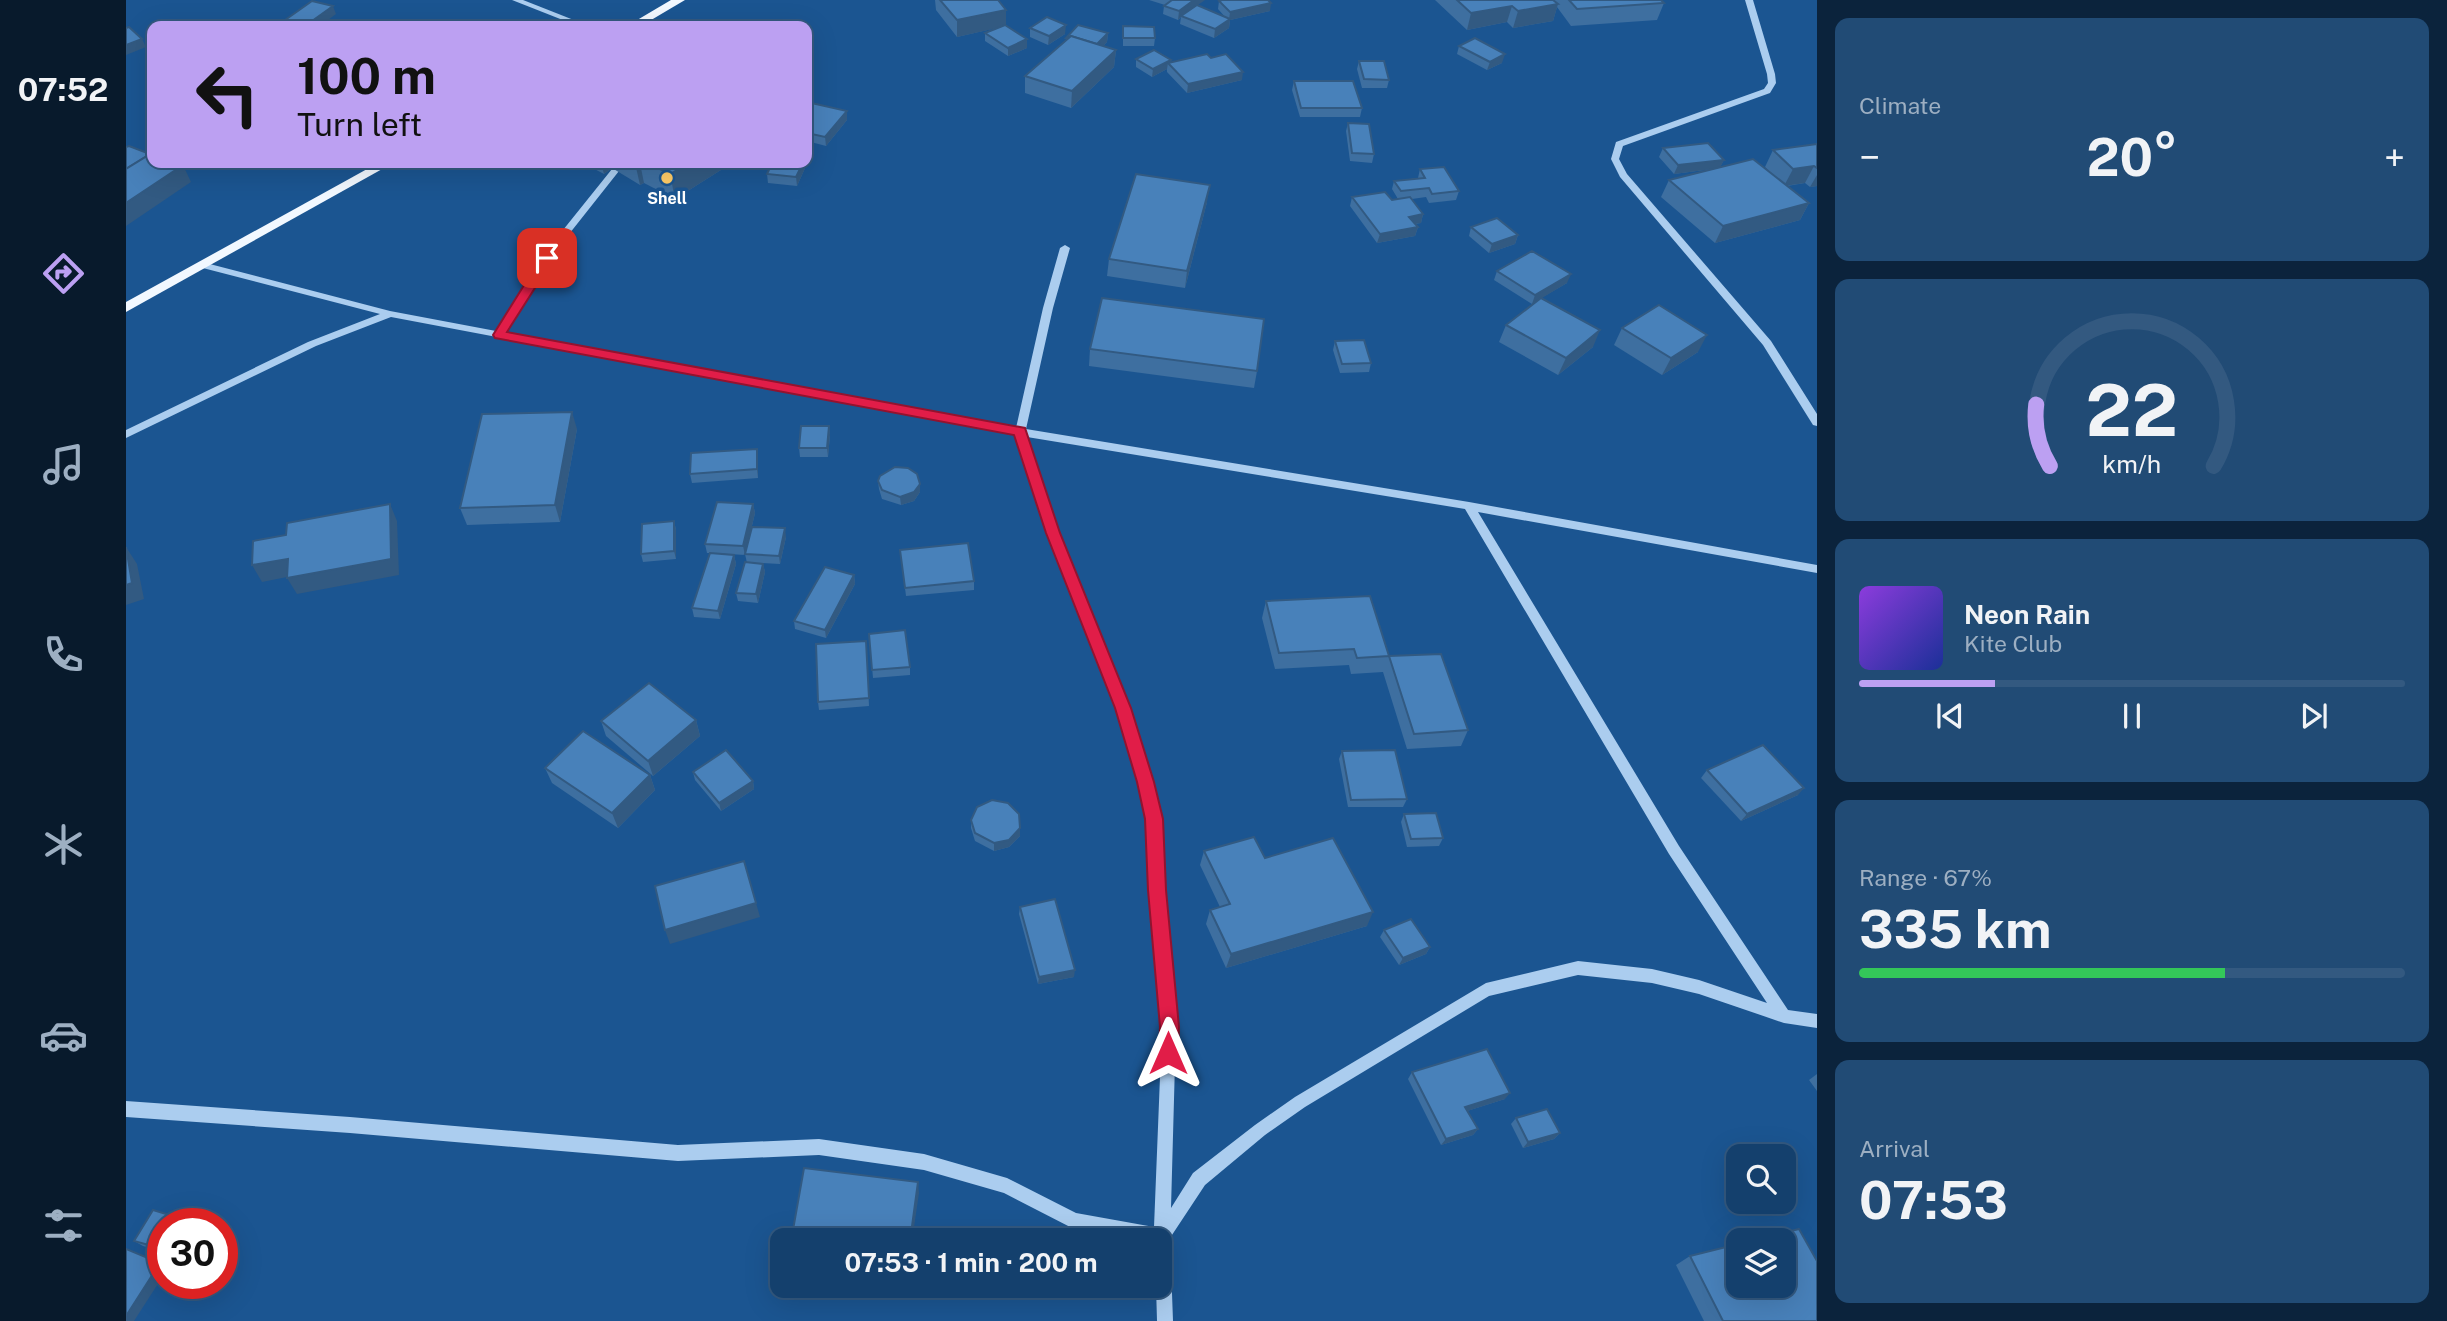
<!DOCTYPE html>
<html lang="en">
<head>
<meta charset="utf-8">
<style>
	body { margin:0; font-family:"Public Sans",sans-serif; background:#214b75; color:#f1f3f6; height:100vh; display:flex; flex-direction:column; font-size:26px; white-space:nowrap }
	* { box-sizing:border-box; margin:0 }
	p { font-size:23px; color:#9dafc2 }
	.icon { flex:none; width:38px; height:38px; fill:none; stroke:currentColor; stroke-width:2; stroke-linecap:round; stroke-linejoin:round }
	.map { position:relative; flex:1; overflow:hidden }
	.panel { display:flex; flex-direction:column; gap:18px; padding:18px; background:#0b233c; width:630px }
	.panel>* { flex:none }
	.guide { position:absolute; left:21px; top:21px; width:665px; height:147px; border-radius:14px; box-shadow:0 7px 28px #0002,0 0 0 2px #335980; background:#bca0f2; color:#111; overflow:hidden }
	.controls { position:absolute; left:1600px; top:1144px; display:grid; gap:14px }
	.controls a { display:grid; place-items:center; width:70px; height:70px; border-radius:14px; background:#14406d; box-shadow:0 7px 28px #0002,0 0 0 2px #335980; font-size:35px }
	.speed { position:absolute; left:21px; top:1208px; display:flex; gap:14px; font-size:35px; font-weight:700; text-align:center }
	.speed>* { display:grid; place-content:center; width:91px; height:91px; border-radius:50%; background:#14406d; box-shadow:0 7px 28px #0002,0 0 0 2px #335980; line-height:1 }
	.speed .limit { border:10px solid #d22; background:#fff; color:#111 }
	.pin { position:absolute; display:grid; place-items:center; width:60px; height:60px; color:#fff; margin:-30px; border-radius:14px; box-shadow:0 4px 10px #0006 }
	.me { position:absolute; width:77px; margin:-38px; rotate:0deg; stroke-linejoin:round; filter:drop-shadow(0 0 5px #0008) }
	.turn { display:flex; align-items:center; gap:24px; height:147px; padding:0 35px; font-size:32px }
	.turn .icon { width:91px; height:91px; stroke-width:2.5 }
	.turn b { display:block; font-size:49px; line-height:60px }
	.big { font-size:52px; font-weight:700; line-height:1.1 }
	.panel .card { flex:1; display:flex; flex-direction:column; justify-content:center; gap:10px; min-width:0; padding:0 24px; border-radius:14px; background:#214b75 }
	.panel .dial { align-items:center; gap:0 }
	.dial svg { height:182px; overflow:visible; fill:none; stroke:#335980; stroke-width:7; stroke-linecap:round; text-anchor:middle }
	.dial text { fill:#f1f3f6; stroke:none }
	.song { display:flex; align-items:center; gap:21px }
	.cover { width:84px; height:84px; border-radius:10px; background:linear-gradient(135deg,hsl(270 70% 55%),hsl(230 70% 35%)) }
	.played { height:7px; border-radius:4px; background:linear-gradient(90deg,#bca0f2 25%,#335980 25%) }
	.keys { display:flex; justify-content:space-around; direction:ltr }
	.heat { display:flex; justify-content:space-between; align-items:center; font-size:38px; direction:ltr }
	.charge { height:10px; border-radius:5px; background:linear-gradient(90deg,#34c759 67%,#335980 0) }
	.trip { position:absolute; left:644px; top:1228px; width:402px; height:70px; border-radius:14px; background:#14406d; box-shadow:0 7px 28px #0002,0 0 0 2px #335980; font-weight:700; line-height:70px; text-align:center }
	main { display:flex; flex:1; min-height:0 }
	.tabs { display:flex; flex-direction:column; width:126px; justify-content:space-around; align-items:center; background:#081a2c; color:#9dafc2 }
	.tabs .icon { width:49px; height:49px }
	.tabs .on { color:#bca0f2 }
	.tabs b { font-size:32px; color:#f1f3f6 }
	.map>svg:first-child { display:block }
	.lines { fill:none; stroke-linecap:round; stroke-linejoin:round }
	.minor { fill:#abcdef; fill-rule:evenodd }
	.major { fill:#f2f8ff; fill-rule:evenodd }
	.wall { fill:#3e6fa0 }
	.shaded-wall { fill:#325a82 }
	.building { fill:#4881ba; stroke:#325a82; stroke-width:2 }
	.route { fill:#e11d48; stroke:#92132f; stroke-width:2 }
	.poi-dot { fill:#ffcc68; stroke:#1b5591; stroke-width:2.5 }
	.labels { text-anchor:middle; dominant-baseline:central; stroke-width:7; stroke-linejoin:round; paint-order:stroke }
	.far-poi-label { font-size:16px; font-weight:bold; fill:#fff; stroke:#1b5591 }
</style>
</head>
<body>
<main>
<nav class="tabs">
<b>07:52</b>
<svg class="icon on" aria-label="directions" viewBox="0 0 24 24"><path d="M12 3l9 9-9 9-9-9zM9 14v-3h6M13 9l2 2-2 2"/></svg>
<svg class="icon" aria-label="music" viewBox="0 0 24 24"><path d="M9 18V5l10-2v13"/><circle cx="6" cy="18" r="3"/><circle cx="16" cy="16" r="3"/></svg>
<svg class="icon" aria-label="phone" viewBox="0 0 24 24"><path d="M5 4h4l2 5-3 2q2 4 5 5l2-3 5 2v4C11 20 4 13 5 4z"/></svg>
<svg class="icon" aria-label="climate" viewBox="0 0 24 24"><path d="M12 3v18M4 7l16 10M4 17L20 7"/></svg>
<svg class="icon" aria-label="car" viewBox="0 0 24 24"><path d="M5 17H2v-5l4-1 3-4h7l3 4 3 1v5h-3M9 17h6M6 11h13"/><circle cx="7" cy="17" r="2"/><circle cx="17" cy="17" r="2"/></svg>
<svg class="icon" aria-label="filters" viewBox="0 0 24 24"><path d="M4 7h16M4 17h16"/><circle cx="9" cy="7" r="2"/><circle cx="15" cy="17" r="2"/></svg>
</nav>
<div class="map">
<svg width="1691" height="1321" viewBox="0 0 1691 1321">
	<rect width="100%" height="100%" fill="#1b5591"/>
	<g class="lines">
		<g class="minor">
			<polygon points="386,0 397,0 463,26 452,26"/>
			<polygon points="1619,0 1627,0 1649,74 1650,83 1644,93 1497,146 1493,159 1501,174 1645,341 1691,414 1691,426 1687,425 1637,345 1494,177 1485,159 1490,142 1638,89 1642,83 1641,74"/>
			<path d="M489 168 493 171 436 243 379 333 890 428 917 308 934 248 939 245 944 248 927 308 900 429 1343 502 1691 565V573L1352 512 1553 846 1662 1010 1691 1014V1028L1658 1023 1573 994 1526 983 1452 975 1363 996 1179 1107 1139 1135 1079 1185 1044 1238 1047 1321H1031L1030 1286H1034V1241H1017L948 1229 878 1193 798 1170 693 1155 552 1161 224 1133 0 1117V1101L224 1117 552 1145 693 1139 798 1154 881 1178 950 1213 1028 1227 1036 1027 1024 890 1021 819 1005 748 956 617 921 533 890 435 265 317 190 346 0 438V430L182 342 254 314 73 267V263L76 262 264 311 370 331 429 240 486 169ZM901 437 1339 509 1543 854 1641 1003 1573 980 1526 969 1452 961 1360 983 1169 1097 1129 1125 1067 1173 1045 1208 1050 1027 1038 890 1035 819 1017 748 968 617 933 533Z"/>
		</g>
		<g class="major">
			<polygon points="545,0 559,0 515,26 501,26"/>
			<polygon points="252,163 267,163 0,312 0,302"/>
		</g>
	</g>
	<g class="wall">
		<polygon points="809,0 872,0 880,10 880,26 901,48 882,56 859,41 859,33 870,28 831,37 810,10"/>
		<polygon points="1023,0 1046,0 1071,6 1100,18 1092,9 1093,1 1144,11 1104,20 1103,28 1088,38 1054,24 1055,17 1052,20 1037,14 1038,6 1039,5"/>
		<polygon points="1309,0 1535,0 1538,3 1531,20 1445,26 1431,7 1427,21 1387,28 1381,22 1341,30"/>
		<polygon points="997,26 1029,38 1028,46 997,46"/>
		<polygon points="904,28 939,34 922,45 904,37"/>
		<polygon points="982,33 981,42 977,46 990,50 988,67 945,108 899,93 899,76 940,40 940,38"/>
		<polygon points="1333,46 1376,63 1361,70 1331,54"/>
		<polygon points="1010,59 1045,60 1044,62 1116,80 1061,93 1041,72 1041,69 1026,77 1010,67"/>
		<polygon points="1233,61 1263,80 1261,88 1236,88 1231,69"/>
		<polygon points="1168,81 1236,108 1234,117 1174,117 1166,90"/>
		<polygon points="681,102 721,120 700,146 681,141"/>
		<polygon points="1222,123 1248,154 1246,163 1224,161 1220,131"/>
		<polygon points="1691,144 1691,186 1684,187 1679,183 1661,186 1683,203 1674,220 1589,243 1535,197 1543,180 1586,169 1548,174 1533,157 1537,148 1598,160 1594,167 1645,173 1639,167 1647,150"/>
		<polygon points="457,163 606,163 549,199 518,183 514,185 486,168 478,174"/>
		<polygon points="680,166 671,186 642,183 641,174"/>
		<polygon points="1294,169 1333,191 1330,200 1303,203 1300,197 1286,199 1297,214 1295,223 1289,224 1292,227 1289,236 1251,243 1224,206 1226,197 1266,200 1272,199 1266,189 1268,181 1292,178"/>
		<polygon points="1081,202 1059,288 981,276 983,259"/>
		<polygon points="1345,227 1392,235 1389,244 1363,253 1343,236"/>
		<polygon points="1371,271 1441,283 1415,298 1467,347 1432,375 1373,342 1380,325 1411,301 1406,304 1368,280"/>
		<polygon points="1496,328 1572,352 1536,375 1488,345"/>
		<polygon points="1209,341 1245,363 1243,372 1214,373 1207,350"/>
		<polygon points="964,349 1131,371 1128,388 963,366"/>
		<polygon points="703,426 704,435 702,457 674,457 673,448"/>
		<polygon points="451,429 434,522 341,525 334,508"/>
		<polygon points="631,449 632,458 632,478 566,483 564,474"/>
		<polygon points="752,481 794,484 794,492 788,501 775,505 756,499 753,489"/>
		<polygon points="627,504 629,513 619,555 586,553 608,555 610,564 594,619 568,617 566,608 584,553 581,553 579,544"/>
		<polygon points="548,521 550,530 550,559 517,562 515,554"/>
		<polygon points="660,537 654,564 635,563 637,564 639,572 632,603 612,601 610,593 621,563 619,554"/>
		<polygon points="774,550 848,581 848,590 780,596"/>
		<polygon points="728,575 729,584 700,638 669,629 668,621"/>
		<polygon points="1140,601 1263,656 1342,730 1335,746 1281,749 1257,672 1225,674 1223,665 1149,669 1136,618"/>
		<polygon points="743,634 784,667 784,675 747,678"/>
		<polygon points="740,641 743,706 693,710 692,702"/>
		<polygon points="570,720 574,736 527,776 480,736 475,721"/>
		<polygon points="1216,751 1281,799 1277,807 1222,807 1213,759"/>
		<polygon points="419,768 524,775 529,790 492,828 426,783"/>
		<polygon points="1581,770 1672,795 1615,821 1575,778"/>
		<polygon points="567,772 627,781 628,789 595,811 569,780"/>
		<polygon points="1278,814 1317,838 1313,846 1281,847 1275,822"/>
		<polygon points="845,820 894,836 883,847 868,851 849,841 845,828"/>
		<polygon points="1078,851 1139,858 1241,926 1100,968 1080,924 1084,910 1094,907 1074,865"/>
		<polygon points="894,907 948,977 912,984 893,914"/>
		<polygon points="1258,930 1304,947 1300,954 1273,965 1254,937"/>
		<polygon points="1286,1072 1379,1099 1341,1111 1352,1129 1347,1135 1315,1145 1282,1079"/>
		<polygon points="1691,1074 1691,1091 1683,1080"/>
		<polygon points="1390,1118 1434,1133 1428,1139 1397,1148 1385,1124"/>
		<polygon points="37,1223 37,1252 17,1246 8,1241"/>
		<polygon points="1564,1256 1691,1321 1578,1321 1550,1265"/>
		<polygon points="731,1286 780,1286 779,1293"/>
	</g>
	<g class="shaded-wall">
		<polygon points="1068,0 1079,0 1057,16 1055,16 1055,17 1052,20 1053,11"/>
		<polygon points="1145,3 1144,11 1104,20 1103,28 1088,38 1089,29 1103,20 1104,12"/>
		<polygon points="1432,4 1427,21 1387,28 1392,11"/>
		<polygon points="207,6 210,14 194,26 179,26"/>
		<polygon points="1386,6 1381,22 1341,30 1345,13"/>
		<polygon points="880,10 880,26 831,37 831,20"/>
		<polygon points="940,25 939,34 922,45 923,36"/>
		<polygon points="982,33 981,42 969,55 970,46"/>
		<polygon points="16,39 20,47 0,55 0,45"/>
		<polygon points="901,39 901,48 882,56 882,48"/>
		<polygon points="990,50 988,67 945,108 946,91"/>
		<polygon points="1379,54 1376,63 1361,70 1364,62"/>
		<polygon points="1045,60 1044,65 1042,63 1041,69 1026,77 1027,69"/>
		<polygon points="1117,72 1116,80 1061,93 1062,84"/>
		<polygon points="721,111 721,120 700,146 699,137"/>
		<polygon points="1598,160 1594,168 1548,174 1552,165"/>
		<polygon points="475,163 485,163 486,168 478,174"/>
		<polygon points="509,163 514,163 518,183 514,185"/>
		<polygon points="563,163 606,163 549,199 544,174"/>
		<polygon points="677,163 680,163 680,166 671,186 670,177"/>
		<polygon points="57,165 65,182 0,226 0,203"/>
		<polygon points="1688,166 1679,183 1658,186 1667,169"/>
		<polygon points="1691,175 1691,186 1684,187"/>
		<polygon points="1084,185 1081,202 1059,288 1061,271"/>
		<polygon points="1683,203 1674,220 1589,243 1597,226"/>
		<polygon points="1297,214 1295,223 1281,225 1283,217"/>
		<polygon points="1292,227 1289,236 1251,243 1254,234"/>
		<polygon points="1392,235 1389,244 1363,253 1366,244"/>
		<polygon points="1445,274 1441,283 1406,304 1409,295"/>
		<polygon points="1474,330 1467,347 1432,375 1440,358"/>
		<polygon points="1581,335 1572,352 1536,375 1545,358"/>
		<polygon points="446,412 451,429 434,522 429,505"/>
		<polygon points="703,426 704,435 702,457 701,448"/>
		<polygon points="631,449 632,458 632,478 631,469"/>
		<polygon points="794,484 794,492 788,501 775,505 774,497"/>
		<polygon points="264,504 271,521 273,575 171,594 161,578"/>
		<polygon points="627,504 629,513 619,555 617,546"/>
		<polygon points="548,521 550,530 550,559 548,551"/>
		<polygon points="659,528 660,537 654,564 653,556"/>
		<polygon points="0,547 11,564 18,599 0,605"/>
		<polygon points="608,555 610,564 594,619 592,611"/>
		<polygon points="162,559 171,575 136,582 126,565"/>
		<polygon points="637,564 639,572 632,603 630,594"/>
		<polygon points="728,575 729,584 700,638 699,630"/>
		<polygon points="570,720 574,736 527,776 522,761"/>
		<polygon points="524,775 529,790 492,828 486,813"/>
		<polygon points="627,781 628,789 595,811 593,803"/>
		<polygon points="1678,788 1672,795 1615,821 1621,814"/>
		<polygon points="894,828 894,836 883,847 868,851 868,843"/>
		<polygon points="630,903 634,917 544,944 539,930"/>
		<polygon points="1247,912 1241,926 1100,968 1105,954"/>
		<polygon points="1304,947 1300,954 1273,965 1277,958"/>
		<polygon points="949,970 948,977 912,984 913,977"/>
		<polygon points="1384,1093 1379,1099 1335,1113 1339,1107"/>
		<polygon points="1352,1129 1347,1135 1315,1145 1320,1139"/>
		<polygon points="1434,1133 1428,1139 1397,1148 1402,1142"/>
		<polygon points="792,1182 793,1193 786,1241 784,1241"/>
		<polygon points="34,1263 37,1264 37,1276 8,1321 0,1321 0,1316"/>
	</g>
	<g class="building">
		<polygon points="814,0 872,0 880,10 831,20"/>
		<polygon points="1046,0 1068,0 1053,11 1038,6"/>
		<polygon points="1096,0 1142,0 1145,3 1104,12 1093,1"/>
		<polygon points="1331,0 1427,0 1432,4 1392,11 1386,6 1345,13"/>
		<polygon points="1443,0 1535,0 1538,3 1451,9"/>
		<polygon points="186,1 207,6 179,26 152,25"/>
		<polygon points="1071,5 1104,19 1089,29 1055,16"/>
		<polygon points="921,17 940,25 923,36 904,28"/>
		<polygon points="244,20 258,21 263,23 265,26 225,26"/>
		<polygon points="879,25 901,39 882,48 859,33"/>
		<polygon points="952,25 982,33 971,44 945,36 942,38 940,38"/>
		<polygon points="997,26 1028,27 1029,38 997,38"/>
		<polygon points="3,27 16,39 0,45 0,28"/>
		<polygon points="945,36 990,50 946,91 899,76"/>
		<polygon points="1349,38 1379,54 1364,62 1333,46"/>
		<polygon points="1028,50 1045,60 1027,69 1010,59"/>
		<polygon points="1081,54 1085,58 1100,54 1117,72 1062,84 1042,63"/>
		<polygon points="1233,61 1258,61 1263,80 1238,79"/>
		<polygon points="1168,81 1227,81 1236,108 1175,108"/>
		<polygon points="681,102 721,111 699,137 681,133"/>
		<polygon points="1222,123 1243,124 1248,154 1226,153"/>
		<polygon points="1582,143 1598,160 1552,165 1537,148"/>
		<polygon points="1691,144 1691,168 1688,166 1667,169 1647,150"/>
		<polygon points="3,146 24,154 0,169 0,147"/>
		<polygon points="26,153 26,163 51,163 57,165 0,203 0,169"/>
		<polygon points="1627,159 1683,203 1597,226 1543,180"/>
		<polygon points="522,163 563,163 544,174"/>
		<polygon points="646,163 677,163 670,177 641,174"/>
		<polygon points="1318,167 1333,191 1306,194 1303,188 1275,191 1268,181 1299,178 1294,169"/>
		<polygon points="1010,174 1084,185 1061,271 983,259"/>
		<polygon points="1259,192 1266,200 1284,197 1297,214 1283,217 1292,227 1254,234 1226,197"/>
		<polygon points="1371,218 1392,235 1366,244 1345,227"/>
		<polygon points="1406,251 1445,274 1409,295 1371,271"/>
		<polygon points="976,298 1138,319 1131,371 964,349"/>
		<polygon points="1415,298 1474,330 1440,358 1380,325"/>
		<polygon points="1533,305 1581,335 1545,358 1496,328"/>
		<polygon points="1238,340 1245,363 1216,364 1209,341"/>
		<polygon points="446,412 429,505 334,508 356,414"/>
		<polygon points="675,426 703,426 701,448 673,448"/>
		<polygon points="631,449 631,469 564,474 565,453"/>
		<polygon points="769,467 782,468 791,474 794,484 788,492 774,497 756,490 752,481 754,476"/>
		<polygon points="591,502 627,504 617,546 579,544"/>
		<polygon points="264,504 265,559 161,578 162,559 126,565 127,541 160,535 161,523"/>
		<polygon points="548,521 548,551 515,554 516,524"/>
		<polygon points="626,527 659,528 653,556 619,554"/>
		<polygon points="842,543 848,581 779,588 774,550"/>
		<polygon points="0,547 6,583 0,585"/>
		<polygon points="584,553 608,555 592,611 566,608"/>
		<polygon points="619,562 637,564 630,594 610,593"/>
		<polygon points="699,567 728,575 699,630 668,621"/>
		<polygon points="1244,596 1263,656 1231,658 1228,649 1153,653 1140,601"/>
		<polygon points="779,630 784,667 746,670 743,634"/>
		<polygon points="740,641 743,698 692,702 690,644"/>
		<polygon points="1315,654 1342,730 1288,734 1263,656"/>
		<polygon points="523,683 570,720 522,761 475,721"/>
		<polygon points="457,731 524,775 486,813 419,768"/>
		<polygon points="1637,745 1678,788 1621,814 1581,770"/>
		<polygon points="600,750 627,781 593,803 567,772"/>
		<polygon points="1269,750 1281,799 1225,800 1216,751"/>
		<polygon points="866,800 882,803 893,814 894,828 883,840 868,843 849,833 845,820 851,807"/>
		<polygon points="1310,813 1317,838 1285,839 1278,814"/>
		<polygon points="1128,837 1139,858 1207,838 1247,912 1105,954 1084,910 1104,904 1078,851"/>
		<polygon points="618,861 630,903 539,930 529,886"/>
		<polygon points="929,899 949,970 913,977 894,907"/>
		<polygon points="1285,919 1304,947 1277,958 1258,930"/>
		<polygon points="1361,1049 1384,1093 1339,1107 1352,1129 1320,1139 1286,1072"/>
		<polygon points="1421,1109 1434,1133 1402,1142 1390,1118"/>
		<polygon points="678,1168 792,1182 784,1241 665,1241"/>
		<polygon points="27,1210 70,1223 37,1223 37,1249 8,1241"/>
		<polygon points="1673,1229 1691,1261 1691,1321 1597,1321 1564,1256 1612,1244 1612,1286 1657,1286 1657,1241 1625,1241"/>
		<polygon points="0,1249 34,1263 0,1316"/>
	</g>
	<polygon class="route" points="421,254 428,258 381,332 899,428 934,533 1005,708 1028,782 1037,819 1040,890 1053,1027 1052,1053 1049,1060 1042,1063 1035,1060 1033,1053 1034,1027 1022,890 1019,819 1011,782 989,708 920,533 888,435 369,338 367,335 415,258"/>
	<circle class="poi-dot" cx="541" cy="178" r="7"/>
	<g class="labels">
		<g class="far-poi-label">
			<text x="541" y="198">Shell</text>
		</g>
	</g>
</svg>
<div class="controls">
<a><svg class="icon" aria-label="search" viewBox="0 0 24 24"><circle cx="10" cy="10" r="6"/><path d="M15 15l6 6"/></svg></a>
<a><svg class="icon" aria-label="layers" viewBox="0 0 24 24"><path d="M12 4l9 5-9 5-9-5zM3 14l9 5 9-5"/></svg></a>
</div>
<div class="speed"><div class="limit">30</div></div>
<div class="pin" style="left:421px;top:258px;background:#d93025"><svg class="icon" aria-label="arrive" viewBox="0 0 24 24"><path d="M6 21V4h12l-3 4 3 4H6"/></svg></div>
<svg class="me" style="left:1042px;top:1053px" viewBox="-20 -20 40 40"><path d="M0-17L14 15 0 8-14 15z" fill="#e11d48" stroke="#fff" stroke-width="4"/></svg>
<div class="trip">07:53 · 1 min · 200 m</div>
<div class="guide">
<div class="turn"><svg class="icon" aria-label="left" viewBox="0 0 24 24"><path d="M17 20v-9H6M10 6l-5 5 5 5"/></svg><div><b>100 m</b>Turn left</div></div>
</div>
</div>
<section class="panel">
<div class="card"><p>Climate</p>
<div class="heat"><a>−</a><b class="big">20°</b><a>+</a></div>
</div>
<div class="card dial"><svg viewBox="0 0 100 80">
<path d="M14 69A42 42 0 1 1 86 69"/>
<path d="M14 69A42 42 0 0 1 8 42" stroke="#bca0f2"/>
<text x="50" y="56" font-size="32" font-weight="700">22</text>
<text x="50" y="72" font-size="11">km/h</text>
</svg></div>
<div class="card">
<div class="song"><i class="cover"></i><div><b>Neon Rain</b><p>Kite Club</p></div></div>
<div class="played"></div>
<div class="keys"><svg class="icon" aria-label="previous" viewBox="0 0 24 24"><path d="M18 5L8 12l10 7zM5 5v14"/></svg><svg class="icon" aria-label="pause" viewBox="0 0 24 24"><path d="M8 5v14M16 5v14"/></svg><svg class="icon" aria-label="next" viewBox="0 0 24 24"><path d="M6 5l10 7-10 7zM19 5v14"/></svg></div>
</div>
<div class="card"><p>Range · 67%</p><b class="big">335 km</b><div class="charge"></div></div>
<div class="card"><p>Arrival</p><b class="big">07:53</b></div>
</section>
</main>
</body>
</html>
